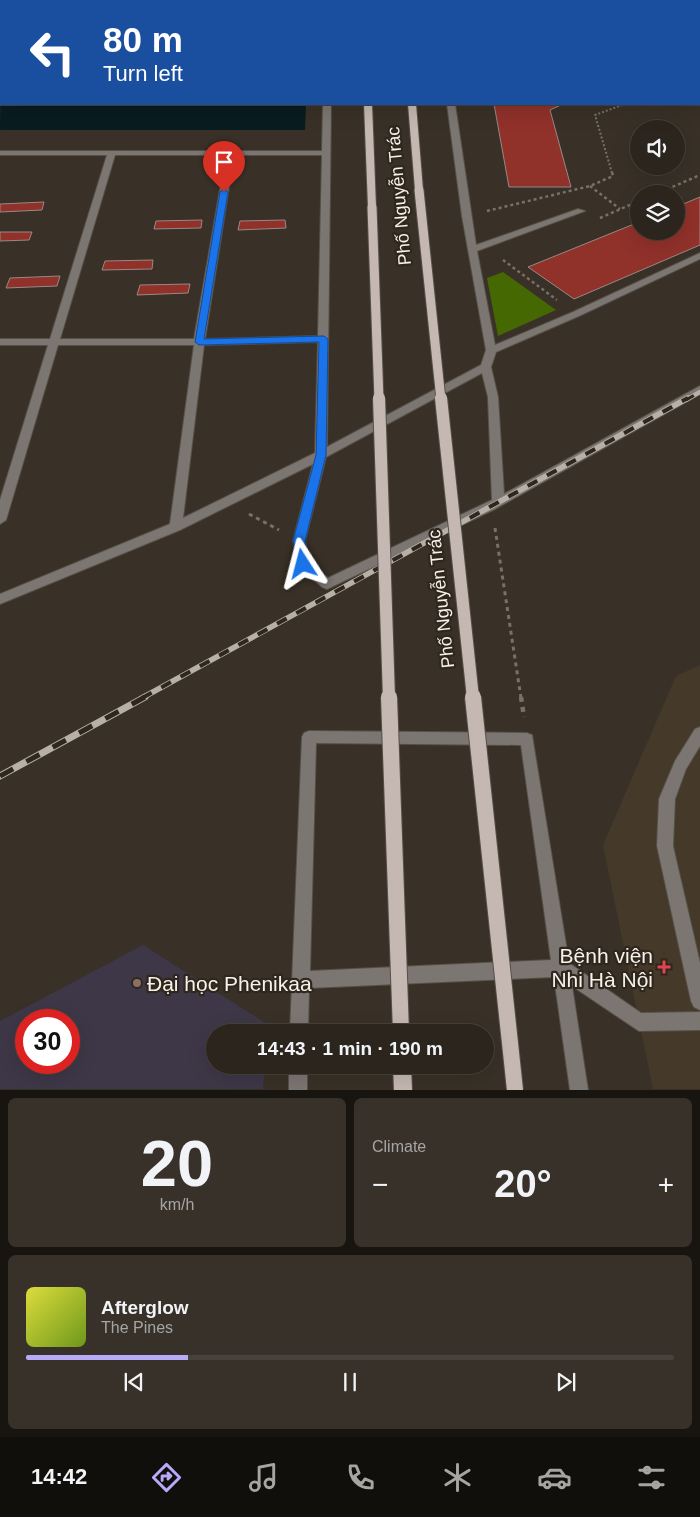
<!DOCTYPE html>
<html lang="en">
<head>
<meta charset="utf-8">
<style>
	body { margin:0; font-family:Arial,sans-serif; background:#37312a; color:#f1f3f6; height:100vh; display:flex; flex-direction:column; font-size:19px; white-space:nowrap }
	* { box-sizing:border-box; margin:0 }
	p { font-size:16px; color:#a6a5a4 }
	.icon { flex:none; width:28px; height:28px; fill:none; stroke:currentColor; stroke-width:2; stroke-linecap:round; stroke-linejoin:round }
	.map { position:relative; height:1090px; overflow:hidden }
	.details { display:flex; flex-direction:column; gap:8px; padding:8px; background:#181410; flex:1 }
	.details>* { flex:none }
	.hud { position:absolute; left:0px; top:0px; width:700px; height:105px; box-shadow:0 5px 20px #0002,0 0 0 1px #47423b; background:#1a4fa0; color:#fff; overflow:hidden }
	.controls { position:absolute; left:630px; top:120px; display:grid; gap:10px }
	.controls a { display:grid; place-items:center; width:55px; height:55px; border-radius:50%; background:#2b251d; box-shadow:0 5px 20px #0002,0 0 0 1px #47423b; font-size:25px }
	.speed { position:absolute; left:15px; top:1009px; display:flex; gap:10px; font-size:25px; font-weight:700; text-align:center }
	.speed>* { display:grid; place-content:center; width:65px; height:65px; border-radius:50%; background:#2b251d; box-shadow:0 5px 20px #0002,0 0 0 1px #47423b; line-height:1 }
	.speed .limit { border:8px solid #d22; background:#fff; color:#111 }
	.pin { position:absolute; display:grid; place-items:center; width:42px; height:42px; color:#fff; margin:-51px -21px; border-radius:50% 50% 50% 0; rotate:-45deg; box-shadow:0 0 5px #0007 }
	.pin .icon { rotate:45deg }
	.me { position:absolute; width:55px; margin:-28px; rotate:351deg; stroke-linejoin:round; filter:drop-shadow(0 0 4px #0008) }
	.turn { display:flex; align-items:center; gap:18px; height:105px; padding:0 20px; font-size:22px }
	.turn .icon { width:65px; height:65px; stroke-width:2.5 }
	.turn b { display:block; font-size:35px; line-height:42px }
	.big { font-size:38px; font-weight:700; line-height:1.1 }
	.details .card { flex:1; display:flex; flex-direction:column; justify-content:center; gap:8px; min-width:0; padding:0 18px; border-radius:8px; background:#37312a }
	.details .dial { align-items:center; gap:0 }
	.dial b { font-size:65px; line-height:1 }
	.song { display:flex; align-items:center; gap:15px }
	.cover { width:60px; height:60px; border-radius:8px; background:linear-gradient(135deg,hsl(60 70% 55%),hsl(80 70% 35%)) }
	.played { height:5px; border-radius:2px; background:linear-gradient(90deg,#b7abf8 25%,#47423b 25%) }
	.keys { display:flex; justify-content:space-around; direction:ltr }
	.heat { display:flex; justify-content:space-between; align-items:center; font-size:28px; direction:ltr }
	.details .tiles { flex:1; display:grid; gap:8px; grid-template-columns:1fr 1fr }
	.card:last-child { grid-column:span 2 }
	.trip { position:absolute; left:206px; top:1024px; width:288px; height:50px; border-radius:25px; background:#2b251d; box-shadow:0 5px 20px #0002,0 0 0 1px #47423b; font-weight:700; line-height:50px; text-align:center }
	.menu { display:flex; height:80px; justify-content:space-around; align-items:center; background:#110f0c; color:#a6a5a4 }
	.menu .icon { width:35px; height:35px }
	.menu .active { color:#b7abf8 }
	.menu b { font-size:22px; color:#f1f3f6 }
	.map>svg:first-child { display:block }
	.built { fill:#45392a }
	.education { fill:#3d3747; fill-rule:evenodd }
	.green { fill:#466802 }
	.water { fill:#091c20 }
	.building { fill:#90312a; stroke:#998886 }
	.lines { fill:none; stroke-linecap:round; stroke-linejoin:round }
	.minor-casing { stroke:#575046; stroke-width:2 }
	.major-casing { stroke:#575046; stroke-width:2 }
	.path-far3 { stroke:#787168; stroke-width:2; stroke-dasharray:2 2; stroke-linecap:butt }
	.path-far2 { stroke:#787168; stroke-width:2.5; stroke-dasharray:3 3; stroke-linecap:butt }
	.path-far1 { stroke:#787168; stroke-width:3; stroke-dasharray:4 4; stroke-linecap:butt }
	.path { stroke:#787168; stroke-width:4.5; stroke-dasharray:5 5; stroke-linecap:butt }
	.minor { fill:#7c7673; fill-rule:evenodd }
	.major { fill:#c5b8b2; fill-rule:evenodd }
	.rail-far2-casing { stroke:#b6b0a8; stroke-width:4.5 }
	.rail-far1-casing { stroke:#b6b0a8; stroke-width:5.5 }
	.rail-casing { stroke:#b6b0a8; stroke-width:7 }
	.rail-far2 { stroke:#2f271d; stroke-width:3; stroke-dasharray:9; stroke-linecap:butt }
	.rail-far1 { stroke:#2f271d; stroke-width:4; stroke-dasharray:11; stroke-linecap:butt }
	.rail { stroke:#2f271d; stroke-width:5; stroke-dasharray:15; stroke-linecap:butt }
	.major-bridge-far2-casing { stroke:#575046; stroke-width:11; stroke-linecap:butt }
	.major-bridge-far1-casing { stroke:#575046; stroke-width:14; stroke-linecap:butt }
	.major-bridge-casing { stroke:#575046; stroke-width:18; stroke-linecap:butt }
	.major-bridge-far2 { stroke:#c5b8b2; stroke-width:9 }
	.major-bridge-far1 { stroke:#c5b8b2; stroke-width:12 }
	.major-bridge { stroke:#c5b8b2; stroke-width:16 }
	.route { fill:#1a73e8; stroke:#114b97 }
	.health-dot { fill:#e0444e; stroke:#2f271d; stroke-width:2 }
	.education-dot { fill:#8d6e63; stroke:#2f271d; stroke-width:2 }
	.labels { text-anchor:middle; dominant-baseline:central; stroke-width:4.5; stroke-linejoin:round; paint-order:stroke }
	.street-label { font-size:18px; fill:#f6f1ea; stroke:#2f271d }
	.near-poi-label { font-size:21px; fill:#f6f1ea; stroke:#2f271d; text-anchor:end }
</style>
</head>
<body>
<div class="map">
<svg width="700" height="1090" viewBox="0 0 700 1090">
	<rect width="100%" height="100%" fill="#393127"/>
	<polygon class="built" points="700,665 700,1089 653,1089 603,845 676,676"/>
	<path class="education" d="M143 945 267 1024 266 1032H215V1065H265L263 1089H0V1021ZM26 1020H69V1062H26Z"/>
	<polygon class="green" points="503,272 556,310 498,336 487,278"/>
	<polygon class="water" points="1,46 1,104 306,104 305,130 0,130"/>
	<g class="building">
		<polygon points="494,104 563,104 550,110 571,187 509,187"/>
		<polygon points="700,197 700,245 574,299 528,267 639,222 639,231 676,231 676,207"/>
		<polygon points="44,202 42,210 0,212 0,204"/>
		<polygon points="202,220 201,228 154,229 156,221"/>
		<polygon points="285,220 286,228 238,230 240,221"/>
		<polygon points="0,232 32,232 29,240 0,241"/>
		<polygon points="153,260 152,269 102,270 105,261"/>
		<polygon points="60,276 57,286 6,288 10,278"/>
		<polygon points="190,284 188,293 137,295 140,285"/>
	</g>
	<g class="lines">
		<defs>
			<g id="minor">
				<rect x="328" y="0" width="6" height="1"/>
				<rect x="426" y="0" width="6" height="1"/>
				<polygon points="526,0 534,0 535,1 527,1"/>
				<polygon points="590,0 599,0 600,1 591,1"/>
				<polygon points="677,0 686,0 687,1 678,1"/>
				<rect x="699" y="4" width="1" height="4"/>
				<path d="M323 104H331L327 447 481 365 486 350 462 216 447 104H455L476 245 578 209 585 211 477 251 495 345 573 312 700 253V259L579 316 496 352 491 367 498 397 504 494 700 386V394L495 509 327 589 322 587 299 567 293 541 313 464 180 530 0 604V594L170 524 194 345H58L6 520 0 524V500L48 345H0V339H50L107 155H0V151H322ZM115 155H226L194 339H60ZM234 155H322L318 336 205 339ZM318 342 315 453 183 518 204 345ZM482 373 488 397 492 500 328 578 309 562 305 541 326 457Z"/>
				<polygon points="700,727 700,746 686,769 675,799 673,846 700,963 700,1010 694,1007 691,1001 657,846 659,799 675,761 695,729"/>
				<path d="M309 731 527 733 532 735 569 963 641 1013 700 1012V1030L639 1031 572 986 588 1090H570L554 977 309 988 308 1032H290L302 737 304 733ZM316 743 521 745 551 960 310 971Z"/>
				<rect x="289" y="1065" width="18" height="25"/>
			</g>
			<g id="major">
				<rect x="360" y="0" width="6" height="1"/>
				<rect x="400" y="0" width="6" height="1"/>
				<polygon points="364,104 372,104 376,207 372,210 368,207"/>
				<polygon points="408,104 416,104 423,190 419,193 415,190"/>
				<polygon points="393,1065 411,1065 412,1090 394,1090"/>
			</g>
		</defs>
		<use href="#minor" class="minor-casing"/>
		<use href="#major" class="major-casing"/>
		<polyline class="path-far3" points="612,173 595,115 625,104"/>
		<g class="path-far2">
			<polyline points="590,186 620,209"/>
			<polyline points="656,194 700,175"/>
			<polyline points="487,211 590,186 613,176 612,172"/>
			<polyline points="600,218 639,201"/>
			<polyline points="503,260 557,300"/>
		</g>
		<g class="path-far1">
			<polyline points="249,514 279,530"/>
			<polyline points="495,528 521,698"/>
		</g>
		<polyline class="path" points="521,697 524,717"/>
		<use href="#minor" class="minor"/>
		<use href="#major" class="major"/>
		<defs>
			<polyline id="rail-far2" points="686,400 700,392"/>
			<polyline id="rail-far1" points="142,698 688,398"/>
			<polyline id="rail" points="0,776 145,697"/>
		</defs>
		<use href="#rail-far2" class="rail-far2-casing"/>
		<use href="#rail-far1" class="rail-far1-casing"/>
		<use href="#rail" class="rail-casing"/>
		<use href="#rail-far2" class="rail-far2"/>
		<use href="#rail-far1" class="rail-far1"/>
		<use href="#rail" class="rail"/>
		<defs>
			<g id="major-bridge-far2">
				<polyline points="419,190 441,400"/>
				<polyline points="372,207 379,400"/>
			</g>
			<g id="major-bridge-far1">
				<polyline points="379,398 389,698"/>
				<polyline points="441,398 473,698"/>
			</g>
			<g id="major-bridge">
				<polyline points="389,697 401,1032"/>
				<polyline points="473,697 515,1090"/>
			</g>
		</defs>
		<use href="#major-bridge-far2" class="major-bridge-far2-casing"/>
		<use href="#major-bridge-far1" class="major-bridge-far1-casing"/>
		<use href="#major-bridge" class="major-bridge-casing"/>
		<use href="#major-bridge-far2" class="major-bridge-far2"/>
		<use href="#major-bridge-far1" class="major-bridge-far1"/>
		<use href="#major-bridge" class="major-bridge"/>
	</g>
	<polygon class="route" points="224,189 228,192 204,339 324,336 328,339 326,455 305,541 309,564 303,568 298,564 293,541 316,455 319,342 199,345 195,342 220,192"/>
	<path class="health-dot" d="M661.5 959.5h5v5h5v5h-5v5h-5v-5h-5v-5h5z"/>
	<circle class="education-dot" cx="137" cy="983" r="5"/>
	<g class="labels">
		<g class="street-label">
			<text transform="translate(399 196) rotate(-95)">Phố Nguyễn Trác</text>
			<text transform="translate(441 599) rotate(-96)">Phố Nguyễn Trác</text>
		</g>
		<g class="near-poi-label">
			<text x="653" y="955">Bệnh viện<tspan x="653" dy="24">Nhi Hà Nội</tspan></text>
			<text x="147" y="983" text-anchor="start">Đại học Phenikaa</text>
		</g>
	</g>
</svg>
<div class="controls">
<a><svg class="icon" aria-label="sound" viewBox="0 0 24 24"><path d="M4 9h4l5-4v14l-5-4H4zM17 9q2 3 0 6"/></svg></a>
<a><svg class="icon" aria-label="layers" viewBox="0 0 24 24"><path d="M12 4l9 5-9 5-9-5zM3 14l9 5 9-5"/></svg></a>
</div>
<div class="speed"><div class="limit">30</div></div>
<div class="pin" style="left:224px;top:192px;background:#d93025"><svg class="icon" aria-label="arrive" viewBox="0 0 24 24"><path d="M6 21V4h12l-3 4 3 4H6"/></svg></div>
<svg class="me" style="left:303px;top:564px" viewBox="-20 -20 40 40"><path d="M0-17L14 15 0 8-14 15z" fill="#1a73e8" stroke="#fff" stroke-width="4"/></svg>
<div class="trip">14:43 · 1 min · 190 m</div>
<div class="hud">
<div class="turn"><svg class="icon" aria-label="left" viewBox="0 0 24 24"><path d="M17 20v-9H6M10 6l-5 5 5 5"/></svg><div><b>80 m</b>Turn left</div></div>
</div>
</div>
<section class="details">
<div class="tiles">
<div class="card dial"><b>20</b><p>km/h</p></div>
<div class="card"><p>Climate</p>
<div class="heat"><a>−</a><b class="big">20°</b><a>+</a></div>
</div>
<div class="card">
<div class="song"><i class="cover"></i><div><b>Afterglow</b><p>The Pines</p></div></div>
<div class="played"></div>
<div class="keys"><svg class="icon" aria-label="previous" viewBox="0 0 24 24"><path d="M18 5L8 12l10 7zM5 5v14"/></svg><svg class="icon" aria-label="pause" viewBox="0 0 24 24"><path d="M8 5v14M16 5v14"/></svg><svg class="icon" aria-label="next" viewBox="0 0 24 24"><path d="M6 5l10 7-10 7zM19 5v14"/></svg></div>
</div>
</div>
</section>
<nav class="menu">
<b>14:42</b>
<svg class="icon active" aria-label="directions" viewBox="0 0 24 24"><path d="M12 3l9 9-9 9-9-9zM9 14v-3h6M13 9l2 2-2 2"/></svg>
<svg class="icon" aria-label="music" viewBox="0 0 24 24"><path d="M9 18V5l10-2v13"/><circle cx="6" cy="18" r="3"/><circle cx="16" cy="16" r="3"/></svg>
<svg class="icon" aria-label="phone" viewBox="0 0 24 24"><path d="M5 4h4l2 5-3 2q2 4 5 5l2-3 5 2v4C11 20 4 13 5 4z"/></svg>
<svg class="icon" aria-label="climate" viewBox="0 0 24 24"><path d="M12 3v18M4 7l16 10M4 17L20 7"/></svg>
<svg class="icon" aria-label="car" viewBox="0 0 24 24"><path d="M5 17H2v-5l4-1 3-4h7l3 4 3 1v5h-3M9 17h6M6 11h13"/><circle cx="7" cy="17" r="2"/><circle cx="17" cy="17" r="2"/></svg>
<svg class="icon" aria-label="filters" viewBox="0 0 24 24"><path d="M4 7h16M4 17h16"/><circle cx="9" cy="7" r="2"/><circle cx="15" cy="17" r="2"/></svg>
</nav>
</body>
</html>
